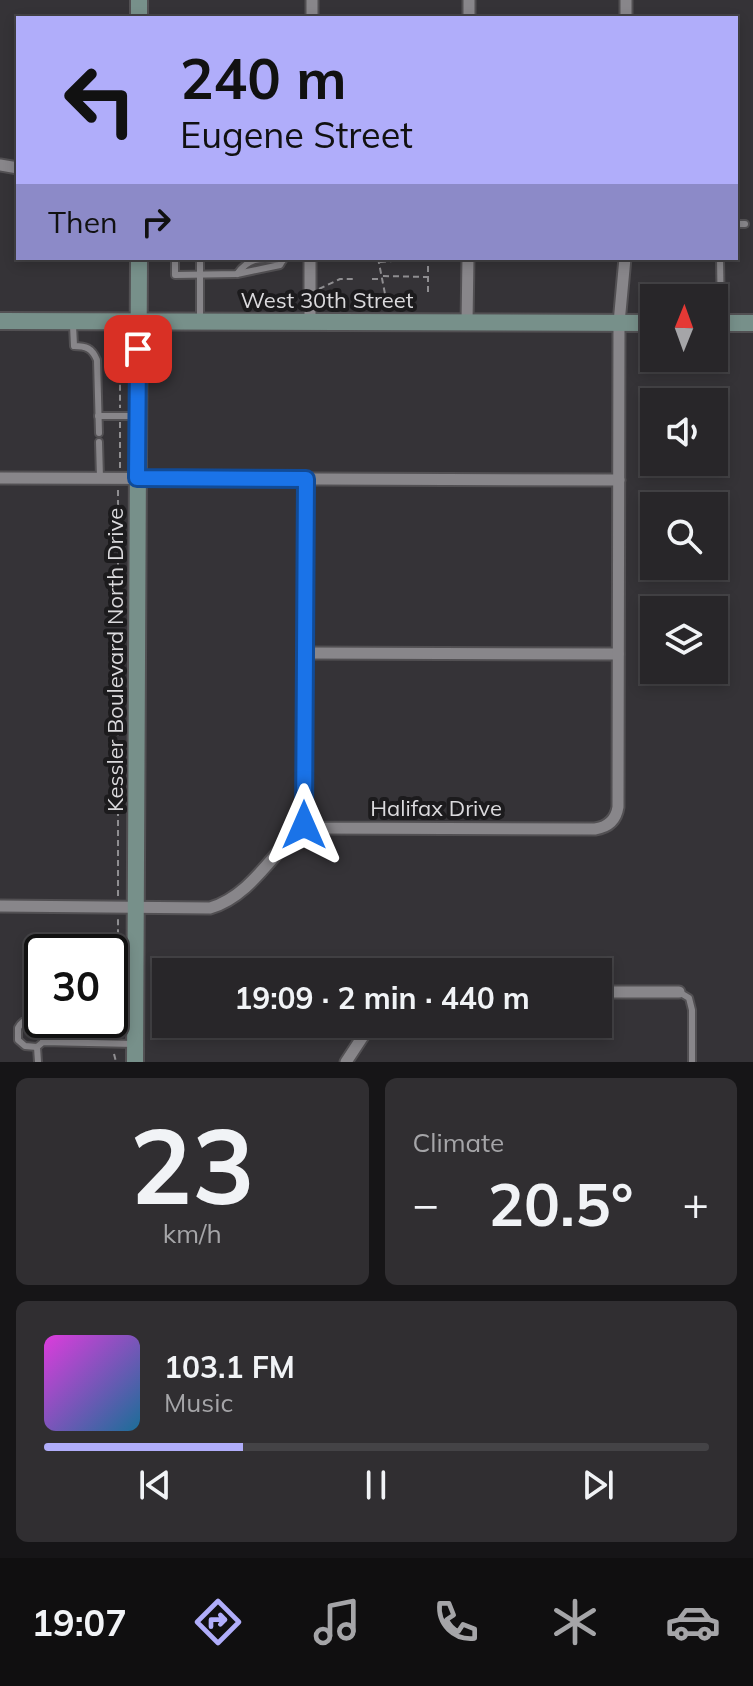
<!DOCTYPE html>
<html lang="en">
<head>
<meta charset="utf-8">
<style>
	body { margin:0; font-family:Mulish,sans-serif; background:#302e31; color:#f1f3f6; height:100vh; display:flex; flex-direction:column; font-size:30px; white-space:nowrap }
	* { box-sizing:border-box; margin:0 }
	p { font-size:26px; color:#a5a5a8 }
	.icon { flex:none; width:44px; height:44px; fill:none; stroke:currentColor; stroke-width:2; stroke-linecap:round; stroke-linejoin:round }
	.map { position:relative; height:1062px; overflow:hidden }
	.panel { display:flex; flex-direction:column; gap:16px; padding:16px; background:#161517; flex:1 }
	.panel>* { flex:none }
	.banner { position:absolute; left:16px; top:16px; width:722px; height:244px; border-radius:0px; box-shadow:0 4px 12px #0003,0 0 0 2px #444346; background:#b0adfa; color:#111; overflow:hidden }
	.needle { width:52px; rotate:1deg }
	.buttons { position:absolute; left:640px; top:284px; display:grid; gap:16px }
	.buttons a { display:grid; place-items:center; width:88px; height:88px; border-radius:0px; background:#282629; box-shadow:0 4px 12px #0003,0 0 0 2px #444346; font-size:40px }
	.speed { position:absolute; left:24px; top:934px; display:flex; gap:16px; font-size:40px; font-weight:700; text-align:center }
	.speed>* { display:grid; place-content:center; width:104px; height:104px; border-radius:50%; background:#282629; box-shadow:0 4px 12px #0003,0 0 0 2px #444346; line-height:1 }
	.speed .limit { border:4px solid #111; border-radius:12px; background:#fff; color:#111 }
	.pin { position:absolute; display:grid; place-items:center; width:68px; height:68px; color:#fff; margin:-34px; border-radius:16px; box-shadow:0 4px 12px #0006 }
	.me { position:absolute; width:88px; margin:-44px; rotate:0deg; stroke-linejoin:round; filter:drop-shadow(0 0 6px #0008) }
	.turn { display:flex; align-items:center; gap:28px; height:168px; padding:0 32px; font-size:36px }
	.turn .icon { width:104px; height:104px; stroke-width:2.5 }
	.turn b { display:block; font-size:56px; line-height:68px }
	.then { display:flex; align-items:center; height:76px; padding:0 32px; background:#0003; gap:16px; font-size:30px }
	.big { font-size:60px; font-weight:700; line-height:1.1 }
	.panel .tile { flex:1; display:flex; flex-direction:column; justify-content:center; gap:12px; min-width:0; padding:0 28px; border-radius:12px; background:#302e31 }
	.panel .dial { align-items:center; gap:0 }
	.dial b { font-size:104px; line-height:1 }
	.song { display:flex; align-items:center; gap:24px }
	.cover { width:96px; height:96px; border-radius:12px; background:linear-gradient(135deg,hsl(300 70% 55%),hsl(200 70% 35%)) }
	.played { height:8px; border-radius:4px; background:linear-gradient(90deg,#b0adfa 30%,#444346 30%) }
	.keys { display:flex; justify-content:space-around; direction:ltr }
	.heat { display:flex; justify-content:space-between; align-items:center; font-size:44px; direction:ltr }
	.panel .tiles { flex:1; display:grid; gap:16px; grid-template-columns:1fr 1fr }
	.tile:last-child { grid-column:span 2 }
	.trip { position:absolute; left:152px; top:958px; width:460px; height:80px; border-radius:0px; background:#282629; box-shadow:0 4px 12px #0003,0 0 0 2px #444346; font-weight:700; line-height:80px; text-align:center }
	.dock { display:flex; height:128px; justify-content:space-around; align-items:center; background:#100f10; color:#a5a5a8 }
	.dock .icon { width:56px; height:56px }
	.dock .selected { color:#b0adfa }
	.dock b { font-size:36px; color:#f1f3f6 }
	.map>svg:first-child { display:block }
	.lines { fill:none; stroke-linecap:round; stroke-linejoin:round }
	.lane-casing { stroke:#525053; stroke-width:10 }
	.street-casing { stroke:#525053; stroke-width:15 }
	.secondary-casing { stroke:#525053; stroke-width:20 }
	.path { stroke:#8f8e91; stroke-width:2; stroke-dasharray:6 4; stroke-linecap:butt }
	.lane { stroke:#88868a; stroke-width:6 }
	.street { stroke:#88868a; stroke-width:11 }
	.secondary { stroke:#77908a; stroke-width:16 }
	.route-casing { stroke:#114b97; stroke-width:20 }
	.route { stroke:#1a73e8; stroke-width:14 }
	.labels { text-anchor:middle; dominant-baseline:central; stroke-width:8; stroke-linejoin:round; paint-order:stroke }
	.street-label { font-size:22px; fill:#dbdadd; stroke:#1c1b1d }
</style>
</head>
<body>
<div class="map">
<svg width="753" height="1062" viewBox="0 0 753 1062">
	<rect width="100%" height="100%" fill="#353337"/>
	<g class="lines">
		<defs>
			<g id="lane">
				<polyline points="736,224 745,224"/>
				<polyline points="175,258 175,275 237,274 280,265 284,258"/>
				<polyline points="720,258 721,320"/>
				<path d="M237 274C251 255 262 259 283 260"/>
				<polyline points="200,318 200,258"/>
				<path d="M73 325 74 346C86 346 92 348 97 360L99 433"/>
				<polyline points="98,416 135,416"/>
				<polyline points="99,442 100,478"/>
				<polyline points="679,992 689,998 692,1010 692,1062"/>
				<path d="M37 1047 25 1046 18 1040V1028C23 1019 31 1017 40 1022L46 1031 43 1042"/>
				<polyline points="38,1062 37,1047 43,1042 135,1044"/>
			</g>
			<g id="street">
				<polyline points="312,18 312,0"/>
				<polyline points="469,18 469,0"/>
				<polyline points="626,18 626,0"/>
				<polyline points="0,165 18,168"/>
				<polyline points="310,322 310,258"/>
				<polyline points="467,322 468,258"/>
				<polyline points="0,478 619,480"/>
				<polyline points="305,653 618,654"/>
				<polyline points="304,825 306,479"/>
				<path d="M0 906 210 908C251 896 273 852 304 825L316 828 595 829C608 827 616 820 618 807L619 323 625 258"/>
				<polyline points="598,992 679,992"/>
				<polyline points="346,1062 371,1024"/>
			</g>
			<g id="secondary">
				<polyline points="139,18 139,0"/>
				<polyline points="0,321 654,323"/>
				<polyline points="714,323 753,323"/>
				<polyline points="135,1062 139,258"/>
			</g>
		</defs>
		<use href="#lane" class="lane-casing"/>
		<use href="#street" class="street-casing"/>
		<use href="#secondary" class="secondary-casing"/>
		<g class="path">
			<polyline points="378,258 387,304"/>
			<polyline points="380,262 392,261"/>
			<polyline points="383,276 428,277"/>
			<polyline points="372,279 381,279"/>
			<polyline points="319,289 340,279 355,279"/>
			<polyline points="428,292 428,258"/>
			<polyline points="116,335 120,358 120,408"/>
			<polyline points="120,468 120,422"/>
			<polyline points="118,896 118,490"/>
			<polyline points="114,1035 118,1008 118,918"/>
			<polyline points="114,1054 116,1062"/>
		</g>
		<use href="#lane" class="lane"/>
		<use href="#street" class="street"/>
		<use href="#secondary" class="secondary"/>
	</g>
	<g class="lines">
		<defs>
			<polyline id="route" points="138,349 137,478 306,479 304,825"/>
		</defs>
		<use href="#route" class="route-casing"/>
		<use href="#route" class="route"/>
	</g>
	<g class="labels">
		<g class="street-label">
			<text x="327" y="300">West 30th Street</text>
			<text transform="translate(115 660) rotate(-90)">Kessler Boulevard North Drive</text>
			<text x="436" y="808">Halifax Drive</text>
		</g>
	</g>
</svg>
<div class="buttons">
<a><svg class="needle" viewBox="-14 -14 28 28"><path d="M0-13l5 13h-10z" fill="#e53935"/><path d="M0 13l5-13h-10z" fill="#a5a5a8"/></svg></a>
<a><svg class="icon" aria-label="sound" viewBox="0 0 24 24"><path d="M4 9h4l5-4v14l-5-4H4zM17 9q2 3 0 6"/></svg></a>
<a><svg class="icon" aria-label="search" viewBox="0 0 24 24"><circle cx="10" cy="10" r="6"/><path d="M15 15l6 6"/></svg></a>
<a><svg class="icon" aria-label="layers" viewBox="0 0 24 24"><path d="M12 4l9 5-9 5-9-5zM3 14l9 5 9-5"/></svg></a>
</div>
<div class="speed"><div class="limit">30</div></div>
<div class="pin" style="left:138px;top:349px;background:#d93025"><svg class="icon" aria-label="arrive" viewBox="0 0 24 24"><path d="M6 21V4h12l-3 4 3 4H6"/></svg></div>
<svg class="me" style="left:304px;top:825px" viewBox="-20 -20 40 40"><path d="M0-17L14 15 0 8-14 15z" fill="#1a73e8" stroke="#fff" stroke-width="4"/></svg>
<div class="trip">19:09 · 2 min · 440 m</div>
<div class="banner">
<div class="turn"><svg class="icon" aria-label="left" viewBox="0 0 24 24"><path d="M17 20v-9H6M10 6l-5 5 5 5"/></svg><div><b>240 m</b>Eugene Street</div></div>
<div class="then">Then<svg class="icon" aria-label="right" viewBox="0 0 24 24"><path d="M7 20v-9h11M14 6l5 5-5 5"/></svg></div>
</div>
</div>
<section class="panel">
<div class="tiles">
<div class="tile dial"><b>23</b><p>km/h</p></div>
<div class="tile"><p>Climate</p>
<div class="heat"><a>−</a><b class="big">20.5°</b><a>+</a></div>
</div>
<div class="tile">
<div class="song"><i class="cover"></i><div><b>103.1 FM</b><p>Music</p></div></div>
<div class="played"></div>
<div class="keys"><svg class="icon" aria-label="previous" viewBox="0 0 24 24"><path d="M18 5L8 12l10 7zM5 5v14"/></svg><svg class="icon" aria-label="pause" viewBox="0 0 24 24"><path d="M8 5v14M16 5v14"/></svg><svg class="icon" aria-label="next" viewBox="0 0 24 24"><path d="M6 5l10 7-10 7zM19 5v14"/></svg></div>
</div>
</div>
</section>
<nav class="dock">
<b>19:07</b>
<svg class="icon selected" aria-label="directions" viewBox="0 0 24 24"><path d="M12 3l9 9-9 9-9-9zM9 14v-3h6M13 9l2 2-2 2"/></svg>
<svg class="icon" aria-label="music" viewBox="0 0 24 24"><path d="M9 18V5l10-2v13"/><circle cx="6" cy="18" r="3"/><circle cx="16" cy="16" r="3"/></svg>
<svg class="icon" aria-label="phone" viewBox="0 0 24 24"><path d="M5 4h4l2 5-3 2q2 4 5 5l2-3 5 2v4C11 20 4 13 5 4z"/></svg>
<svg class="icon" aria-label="climate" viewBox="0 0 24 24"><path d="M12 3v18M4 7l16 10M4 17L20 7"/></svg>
<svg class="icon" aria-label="car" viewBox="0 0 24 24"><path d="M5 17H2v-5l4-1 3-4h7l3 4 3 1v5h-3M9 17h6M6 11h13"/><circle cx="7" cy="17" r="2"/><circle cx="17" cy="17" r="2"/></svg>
</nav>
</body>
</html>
